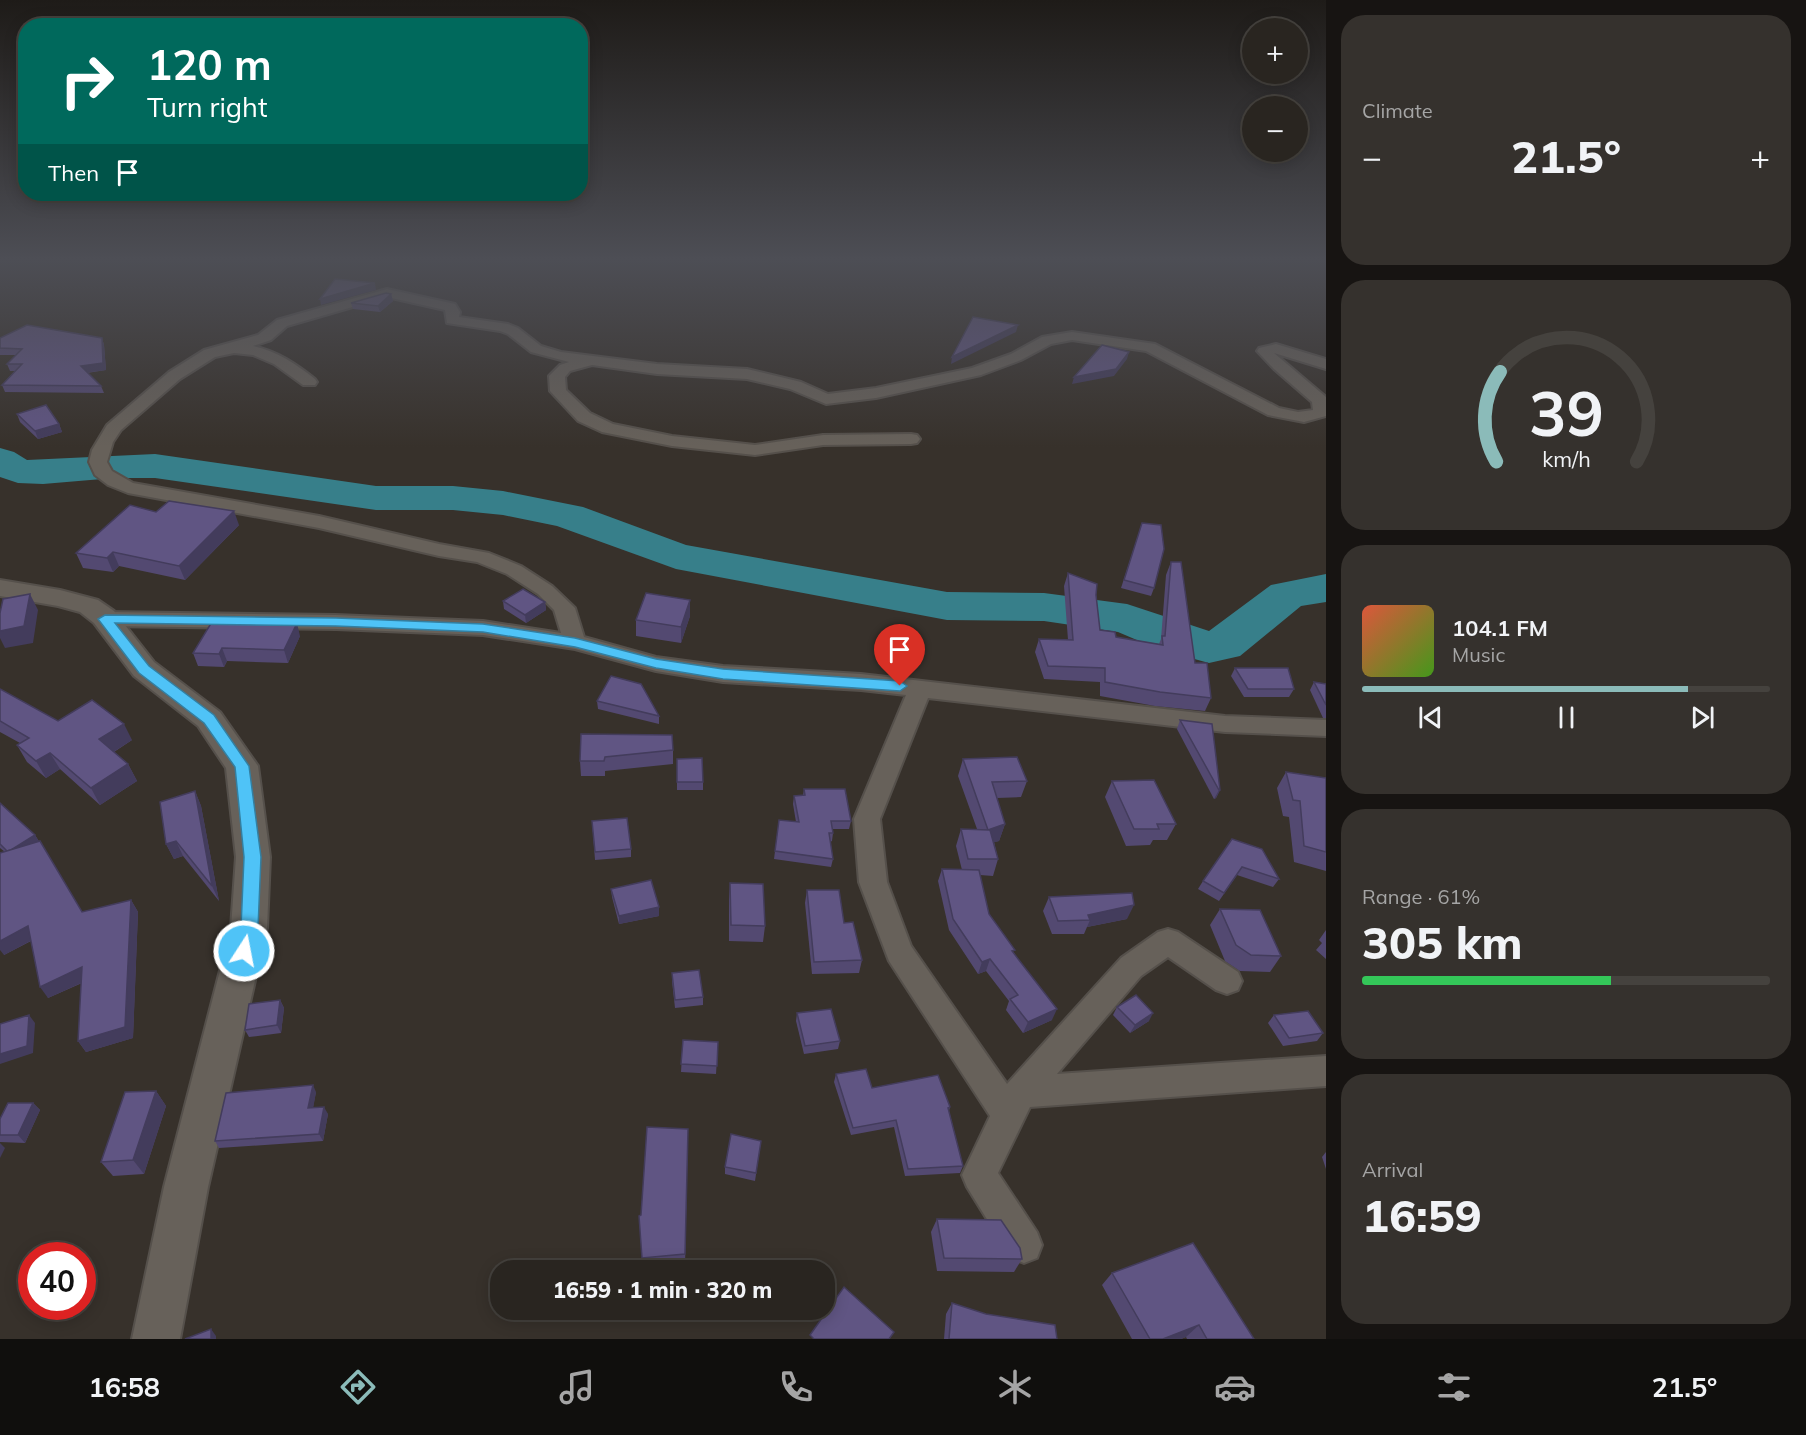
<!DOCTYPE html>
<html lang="en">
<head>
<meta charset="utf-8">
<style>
	body { margin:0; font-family:Mulish,sans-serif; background:#35312d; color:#f1f3f6; height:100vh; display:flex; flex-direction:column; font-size:22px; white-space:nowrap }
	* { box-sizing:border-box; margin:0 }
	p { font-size:20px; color:#a5a5a5 }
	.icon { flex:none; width:33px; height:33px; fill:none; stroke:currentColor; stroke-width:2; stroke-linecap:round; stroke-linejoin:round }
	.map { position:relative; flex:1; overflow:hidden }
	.sheet { display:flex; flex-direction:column; gap:15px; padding:15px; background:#171412; width:480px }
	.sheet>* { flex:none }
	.hud { position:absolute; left:18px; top:18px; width:570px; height:183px; border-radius:24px; box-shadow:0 3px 15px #0003,0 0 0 2px #45423e; background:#00695c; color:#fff; overflow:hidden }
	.controls { position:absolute; left:1242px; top:18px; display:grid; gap:12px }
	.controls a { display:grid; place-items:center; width:66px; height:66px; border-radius:50%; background:#292520; box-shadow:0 3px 15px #0003,0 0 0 2px #45423e; font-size:30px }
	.speed { position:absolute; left:18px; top:1242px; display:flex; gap:12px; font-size:30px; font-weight:700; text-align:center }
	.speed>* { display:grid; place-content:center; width:78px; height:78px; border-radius:50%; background:#292520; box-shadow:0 3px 15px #0003,0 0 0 2px #45423e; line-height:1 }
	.speed .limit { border:9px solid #d22; background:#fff; color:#111 }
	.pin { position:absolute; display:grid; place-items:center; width:51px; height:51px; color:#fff; margin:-62px -26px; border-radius:50% 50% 50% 0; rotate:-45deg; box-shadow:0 0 6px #0007 }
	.pin .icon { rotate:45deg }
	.me { position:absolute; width:66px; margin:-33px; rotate:11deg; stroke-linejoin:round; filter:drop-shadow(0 0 4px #0008) }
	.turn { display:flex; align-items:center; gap:21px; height:126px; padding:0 30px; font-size:27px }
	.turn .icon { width:78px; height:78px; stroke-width:2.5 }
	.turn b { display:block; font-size:42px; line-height:51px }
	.then { display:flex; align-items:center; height:57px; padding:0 30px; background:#0003; gap:12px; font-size:22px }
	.big { font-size:45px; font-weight:800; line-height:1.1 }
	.sheet .card { flex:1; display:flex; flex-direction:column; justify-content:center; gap:9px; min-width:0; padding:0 21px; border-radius:24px; background:#35312d }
	.sheet .dial { align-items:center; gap:0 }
	.dial svg { height:156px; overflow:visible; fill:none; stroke:#45423e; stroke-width:7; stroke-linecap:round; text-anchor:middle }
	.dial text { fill:#f1f3f6; stroke:none }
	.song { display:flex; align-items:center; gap:18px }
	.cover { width:72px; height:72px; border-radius:9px; background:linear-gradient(135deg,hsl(10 70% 55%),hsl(100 70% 35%)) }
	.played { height:6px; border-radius:3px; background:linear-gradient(90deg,#8bbbb9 80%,#45423e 80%) }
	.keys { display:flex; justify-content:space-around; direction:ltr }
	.heat { display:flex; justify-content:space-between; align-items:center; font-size:33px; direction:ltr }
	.charge { height:9px; border-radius:4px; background:linear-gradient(90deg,#34c759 61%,#45423e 0) }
	.trip { position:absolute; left:490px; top:1260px; width:345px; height:60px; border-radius:24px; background:#292520; box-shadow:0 3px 15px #0003,0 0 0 2px #45423e; font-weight:800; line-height:60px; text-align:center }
	.tab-bar { display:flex; height:96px; justify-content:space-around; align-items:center; background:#100f0d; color:#a5a5a5 }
	.tab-bar .icon { width:42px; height:42px }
	.tab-bar .active { color:#8bbbb9 }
	.tab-bar b { font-size:27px; color:#f1f3f6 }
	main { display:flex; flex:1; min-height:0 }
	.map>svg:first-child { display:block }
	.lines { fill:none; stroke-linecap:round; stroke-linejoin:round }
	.river { fill:#377f8a; fill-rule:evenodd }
	.minor-casing { stroke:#55504b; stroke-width:4 }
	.tertiary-casing { stroke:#55504b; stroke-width:4 }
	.minor { fill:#67615a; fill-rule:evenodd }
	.tertiary { fill:#67615a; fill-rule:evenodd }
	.wall { fill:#534971 }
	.shaded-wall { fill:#433c5c }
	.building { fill:#605583; stroke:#433c5c; stroke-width:1.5 }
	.route { fill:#4fc3f7; stroke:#337fa1; stroke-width:1.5 }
</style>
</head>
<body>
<main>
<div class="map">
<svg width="1326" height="1339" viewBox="0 0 1326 1339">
	<rect width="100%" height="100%" fill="#37312b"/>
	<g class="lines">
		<polygon class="river" points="0,448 14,452 27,460 155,454 376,486 453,486 503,491 583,507 686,545 947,592 1044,593 1127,604 1209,631 1271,585 1326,574 1326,602 1301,606 1240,656 1209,663 1158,649 1118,632 1044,621 947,620 676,569 557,526 503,515 453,510 376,510 155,478 114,478 43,484 18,483 0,477"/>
		<defs>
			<path id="minor" d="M387 289 455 304 460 312 459 317 508 324 518 328 541 346 561 352 657 364 747 369 801 382 828 394 876 388 972 368 1011 354 1042 337 1072 332 1155 344 1279 408 1298 412 1313 410 1312 402 1274 369 1257 351 1259 348 1276 344 1326 359V369L1274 353 1326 397V416L1304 422 1268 415 1146 351 1072 340 1051 344 1021 360 981 375 876 398 826 404 790 389 747 379 657 374 592 365 570 371 565 377 566 390 590 413 613 424 672 436 755 445 823 435 911 434 917 435 920 439 917 443 911 444 823 445 755 455 672 446 602 432 578 421 550 391 549 376 560 365 569 362 531 352 508 334 500 331 447 323 445 310 387 297 287 326 271 340 253 346C277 351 296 364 315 379L317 382 315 385H303L274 364 253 355 234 353 215 357 180 379 121 430 113 442 107 462 112 471 133 483 319 516 439 544 489 553 521 566 552 586 575 608 584 637 656 657 723 666 861 674 1225 716 1326 720V736L1225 732 928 698 880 819 887 882 911 946 1007 1084 1121 958 1158 932 1168 929 1178 932 1238 972 1242 981 1238 990 1227 994 1216 990 1168 957 1141 976 1057 1074 1326 1056V1086L1030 1107 998 1173 1037 1232 1042 1245 1037 1258 1024 1263 1011 1258 967 1187 962 1175 990 1116 889 961 859 882 854 819 906 695 861 690 723 682 656 671 575 649 483 635 336 629 105 626 97 624 94 619 97 614 105 612 336 615 483 621 561 633 554 610 538 594 507 574 477 562 439 556 319 528 128 493 108 485 95 475 89 462 92 450 107 425 169 372 204 350 258 335 277 320Z"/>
			<polygon id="tertiary" points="0,580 60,590 98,600 114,611 154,662 220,712 258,766 270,857 267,928 208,1187 180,1339 132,1339 164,1187 231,928 236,857 226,768 198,726 134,676 94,623 80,612 58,606 0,596"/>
		</defs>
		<use href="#minor" class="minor-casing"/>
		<use href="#tertiary" class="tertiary-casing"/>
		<use href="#minor" class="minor"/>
		<use href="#tertiary" class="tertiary"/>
	</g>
	<g class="wall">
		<polygon points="391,294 393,301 380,312 353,309 351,303"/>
		<polygon points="0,338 102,338 104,345 106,370 87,373 101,386 104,393 5,392 2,385 15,371 10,371 7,364 16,355 0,355"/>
		<polygon points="17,414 59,424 62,432 38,439 20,422"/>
		<polygon points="156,512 239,525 185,580 119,566 113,572 83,568 76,553"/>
		<polygon points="1142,523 1154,588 1151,596 1121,588"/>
		<polygon points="1171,562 1195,663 1211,698 1205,711 1155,706 1100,696 1100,682 1044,679 1035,652 1039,639 1068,640 1064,586 1068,573 1096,595 1100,630 1116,637 1159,644 1161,639 1166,575"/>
		<polygon points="503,601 545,602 546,610 526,623 504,609"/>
		<polygon points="690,616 681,643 636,636 636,620"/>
		<polygon points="300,636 288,663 227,661 224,667 198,666 193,653"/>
		<polygon points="1235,668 1294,689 1289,697 1244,697 1231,676"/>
		<polygon points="1314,682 1326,684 1326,718 1323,718 1310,690"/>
		<polygon points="0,689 58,721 132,740 114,752 128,764 137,781 100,805 60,769 46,778 27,762 17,745 20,743 0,732"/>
		<polygon points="597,701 659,716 659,724 598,709"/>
		<polygon points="1180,720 1220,790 1216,798 1214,799 1177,729"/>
		<polygon points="581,734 673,750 673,764 605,771 605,776 581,776 580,761"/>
		<polygon points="677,759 703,782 703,790 677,790"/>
		<polygon points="963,759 1027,781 1021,797 997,798 1005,824 999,841 994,842 998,859 993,876 980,875 989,914 1014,953 1052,1020 1023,1033 1006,1010 1009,1001 986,971 978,974 949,930 938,881 942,869 962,870 956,846 961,829 977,829 958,776"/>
		<polygon points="1286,772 1326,778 1326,871 1294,862 1289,817 1283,816 1277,788"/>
		<polygon points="1112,781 1176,824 1167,840 1153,840 1150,845 1126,846 1105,797"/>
		<polygon points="804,789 851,821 849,829 832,829 833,833 832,841 830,842 833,859 831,867 774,859 779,820 796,822 793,804 794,796 803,795"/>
		<polygon points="195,791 201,806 219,901 183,856 174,859 166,844"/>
		<polygon points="0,803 35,835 82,912 131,900 138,912 133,1038 86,1052 78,1041 82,983 48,998 31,941 4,955 1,853 5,852 0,848"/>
		<polygon points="592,821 631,849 631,857 595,860"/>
		<polygon points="1262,849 1279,879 1273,887 1237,875 1219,901 1198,889 1203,881"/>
		<polygon points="730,883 765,926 763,942 729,941 729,899"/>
		<polygon points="611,889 659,916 619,924 612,897"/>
		<polygon points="807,890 844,923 862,960 859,973 812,974 805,903"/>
		<polygon points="1049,897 1127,919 1087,927 1084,934 1052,934 1043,911"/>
		<polygon points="1220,909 1281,956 1270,972 1240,971 1225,961 1210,925"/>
		<polygon points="1326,930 1326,959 1316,950 1322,943 1319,940"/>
		<polygon points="672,973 703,997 703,1005 675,1008 672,981"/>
		<polygon points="280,1000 284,1008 281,1033 249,1037 245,1030"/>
		<polygon points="1117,1007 1149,1021 1130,1033 1113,1015"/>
		<polygon points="797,1013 840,1041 838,1049 804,1054 796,1021"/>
		<polygon points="1274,1015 1323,1033 1317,1041 1283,1046 1268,1023"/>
		<polygon points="683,1040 718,1042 716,1074 681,1072"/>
		<polygon points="836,1074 872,1088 950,1107 949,1111 963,1166 960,1173 905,1176 894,1127 851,1135 834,1082"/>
		<polygon points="156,1091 166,1106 144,1174 113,1176 101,1162"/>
		<polygon points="316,1092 313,1107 328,1114 323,1141 219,1148 215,1141"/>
		<polygon points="33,1103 40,1110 25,1143 0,1142 0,1119"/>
		<polygon points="688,1129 685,1267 643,1270 639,1216 641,1215"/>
		<polygon points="761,1141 755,1181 725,1174 725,1167"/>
		<polygon points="1326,1152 1326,1169 1322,1157"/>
		<polygon points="937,1219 1022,1259 1014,1272 937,1271 931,1232"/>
		<polygon points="1112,1273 1254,1339 1187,1339 1186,1337 1181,1339 1132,1339 1102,1285"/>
		<polygon points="952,1303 1057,1339 944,1339 946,1314"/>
	</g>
	<g class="shaded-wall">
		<polygon points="375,283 376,290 321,305 320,299"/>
		<polygon points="391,294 393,301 380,312 378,306"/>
		<polygon points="1018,325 1016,332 951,364 952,357"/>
		<polygon points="102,338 104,345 106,370 83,373 81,366"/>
		<polygon points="1129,352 1127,359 1114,376 1072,384 1074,377"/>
		<polygon points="59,424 62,432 38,439 35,431"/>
		<polygon points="234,511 239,525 185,580 179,566"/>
		<polygon points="113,552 119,566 113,572 107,558"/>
		<polygon points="30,594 38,610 33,643 5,648 0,638 0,631"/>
		<polygon points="690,600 690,616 681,643 681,627"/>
		<polygon points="545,602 546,610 526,623 525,615"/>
		<polygon points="297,623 300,636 288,663 284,650"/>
		<polygon points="222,648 227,661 224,667 219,654"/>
		<polygon points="124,724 132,740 107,756 99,739"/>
		<polygon points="50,753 60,769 46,778 36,761"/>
		<polygon points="128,764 137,781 100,805 91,788"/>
		<polygon points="1219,790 1220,790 1216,798 1214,799"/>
		<polygon points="195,791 201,806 219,901 212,886"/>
		<polygon points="1005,824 999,841 982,846 988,830"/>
		<polygon points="35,835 40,843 8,852"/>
		<polygon points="176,841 183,856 174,859 166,844"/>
		<polygon points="131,900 138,912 133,1038 86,1052 78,1041"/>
		<polygon points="1134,905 1127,919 1087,927 1090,920 1088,915"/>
		<polygon points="659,907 659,916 619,924 619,916"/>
		<polygon points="28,926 36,938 4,955 0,950 0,941"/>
		<polygon points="990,959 986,971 978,974 982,962"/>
		<polygon points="82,967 90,979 48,998 40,987"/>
		<polygon points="280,1000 284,1008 281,1033 277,1025"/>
		<polygon points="1057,1009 1052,1020 1023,1033 1028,1022"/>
		<polygon points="1153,1013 1149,1021 1130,1033 1135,1025"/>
		<polygon points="29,1015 35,1023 33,1053 0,1064 0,1054"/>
		<polygon points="313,1085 316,1092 312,1115 308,1108"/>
		<polygon points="156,1091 166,1106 144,1174 133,1160"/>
		<polygon points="33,1103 40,1110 25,1143 18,1135"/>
		<polygon points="324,1107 328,1114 323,1141 319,1134"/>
		<polygon points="0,1143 5,1148 0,1158"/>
		<polygon points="1199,1325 1186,1337 1181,1339 1163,1339"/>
		<polygon points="211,1329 216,1336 216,1339 211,1339"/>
	</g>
	<g class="building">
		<polygon points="335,279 375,283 320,299"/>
		<polygon points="386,293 391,294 378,306 351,303"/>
		<polygon points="973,317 1018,325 952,357"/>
		<polygon points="27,325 102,338 103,363 81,366 101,386 2,385 22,364 7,364 22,349 0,348 0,338"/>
		<polygon points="1102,345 1129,352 1116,369 1074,377"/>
		<polygon points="46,405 59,424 35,431 17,414"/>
		<polygon points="169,501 234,511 179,566 113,552 107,558 76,553 130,505 156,512"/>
		<polygon points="1142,523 1161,525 1164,549 1154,588 1124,580"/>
		<polygon points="1171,562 1181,562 1195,663 1207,663 1211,698 1160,692 1105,682 1105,668 1048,666 1039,639 1073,640 1068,573 1097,584 1096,595 1100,630 1115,632 1116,637 1163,645 1162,636 1165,636"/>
		<polygon points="523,589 545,602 525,615 503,601"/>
		<polygon points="646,593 690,600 681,627 636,620"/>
		<polygon points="30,594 24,626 0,631 0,613 3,599"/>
		<polygon points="213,620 297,623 284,650 222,648 219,654 193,653"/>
		<polygon points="1235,668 1288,668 1294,689 1248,689"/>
		<polygon points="611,676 641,684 659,716 597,701"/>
		<polygon points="1314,682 1326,684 1326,705"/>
		<polygon points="0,689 58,721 92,700 124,724 99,739 128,764 91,788 50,753 36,761 17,745 29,738 0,721"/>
		<polygon points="1180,720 1212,724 1220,790 1219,790"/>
		<polygon points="581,734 672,735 673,750 605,757 604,761 580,761"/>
		<polygon points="1017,757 1027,781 992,782 1005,824 988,830 990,830 998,859 968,859 961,829 988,830 963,759"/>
		<polygon points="702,758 703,782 677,782 677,759"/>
		<polygon points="1286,772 1326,778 1326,852 1304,846 1300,801 1293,800"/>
		<polygon points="1154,780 1176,824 1157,824 1159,829 1134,829 1112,781"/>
		<polygon points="804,789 845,789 851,821 831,821 833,833 829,833 833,859 775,851 779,820 799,822 794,796 805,795"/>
		<polygon points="195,791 212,886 176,841 166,844 160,802"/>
		<polygon points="0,803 35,835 11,850 7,851 0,844"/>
		<polygon points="627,818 631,849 595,852 592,821"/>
		<polygon points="1232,839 1262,849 1279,879 1242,867 1224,893 1203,881"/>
		<polygon points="40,841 82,912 131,900 125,1027 78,1041 82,967 40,987 28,926 0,941 0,853"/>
		<polygon points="942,869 979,870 989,914 1015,950 1012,951 1057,1009 1028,1022 1010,999 1018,995 990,959 982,962 953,919"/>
		<polygon points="651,880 659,907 619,916 611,889"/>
		<polygon points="730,883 763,884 765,926 731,925"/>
		<polygon points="807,890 839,890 844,923 853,922 862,960 814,962"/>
		<polygon points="1132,893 1134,905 1088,915 1090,920 1058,921 1049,897"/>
		<polygon points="1220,909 1260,910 1281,956 1251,955 1236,945"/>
		<polygon points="699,970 703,997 675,1000 672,973"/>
		<polygon points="1136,995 1153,1013 1135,1025 1117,1007"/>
		<polygon points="280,1000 277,1025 245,1030 249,1004"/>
		<polygon points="831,1009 840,1041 805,1046 797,1013"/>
		<polygon points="1308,1011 1323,1033 1289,1038 1274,1015"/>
		<polygon points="29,1015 27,1046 0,1054 0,1024"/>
		<polygon points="683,1040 718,1042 717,1066 681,1064"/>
		<polygon points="866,1069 872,1088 938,1075 950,1107 948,1108 963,1166 908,1169 896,1120 853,1128 836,1074"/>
		<polygon points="313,1085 308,1108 324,1107 319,1134 215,1141 226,1093"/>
		<polygon points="156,1091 133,1160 101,1162 125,1092"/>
		<polygon points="8,1103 33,1103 18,1135 0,1135 0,1119"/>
		<polygon points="647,1127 688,1129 685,1254 642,1258 639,1216 641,1215"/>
		<polygon points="731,1134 761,1141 756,1173 725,1167"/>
		<polygon points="937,1219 1001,1220 1020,1248 1022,1259 944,1258"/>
		<polygon points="1193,1243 1254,1339 1207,1339 1199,1325 1163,1339 1150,1339 1112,1273"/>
		<polygon points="844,1287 894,1332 889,1339 814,1339 810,1335"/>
		<polygon points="952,1303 986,1314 1055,1325 1057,1339 949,1339"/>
		<polygon points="211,1329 211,1339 185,1339"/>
	</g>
	<linearGradient id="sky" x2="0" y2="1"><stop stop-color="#1e1b18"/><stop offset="0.58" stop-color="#4d4e55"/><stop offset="1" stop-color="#4d4e55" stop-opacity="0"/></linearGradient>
	<rect width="1326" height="447" fill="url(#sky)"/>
	<polygon class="route" points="105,615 336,618 483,624 575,638 656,659 723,669 900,681 907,686 900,691 723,679 656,668 575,647 483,632 336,626 115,623 149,666 214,715 249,766 261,857 258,928 250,956 244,959 238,956 235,951 241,928 244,857 235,767 204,723 139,673 98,619"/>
</svg>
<div class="controls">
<a>+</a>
<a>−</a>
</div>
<div class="speed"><div class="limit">40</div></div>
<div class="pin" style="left:900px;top:686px;background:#d93025"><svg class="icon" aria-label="arrive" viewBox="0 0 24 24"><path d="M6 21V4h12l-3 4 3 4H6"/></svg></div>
<svg class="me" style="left:244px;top:951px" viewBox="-20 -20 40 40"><circle r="17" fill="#4fc3f7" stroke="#fff" stroke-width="3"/><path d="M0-11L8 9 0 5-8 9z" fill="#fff"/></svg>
<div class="trip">16:59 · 1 min · 320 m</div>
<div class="hud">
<div class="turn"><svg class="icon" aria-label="right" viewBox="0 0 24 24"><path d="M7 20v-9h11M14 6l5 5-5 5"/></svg><div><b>120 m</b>Turn right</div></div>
<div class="then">Then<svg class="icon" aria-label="arrive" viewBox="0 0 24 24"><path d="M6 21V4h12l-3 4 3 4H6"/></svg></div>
</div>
</div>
<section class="sheet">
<div class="card"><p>Climate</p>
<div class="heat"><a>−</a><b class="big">21.5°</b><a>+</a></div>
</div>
<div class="card dial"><svg viewBox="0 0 100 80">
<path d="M14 69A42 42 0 1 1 86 69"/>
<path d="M14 69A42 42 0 0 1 16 23" stroke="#8bbbb9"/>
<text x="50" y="56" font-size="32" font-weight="700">39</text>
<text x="50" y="72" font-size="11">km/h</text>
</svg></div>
<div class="card">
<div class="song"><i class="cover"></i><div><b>104.1 FM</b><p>Music</p></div></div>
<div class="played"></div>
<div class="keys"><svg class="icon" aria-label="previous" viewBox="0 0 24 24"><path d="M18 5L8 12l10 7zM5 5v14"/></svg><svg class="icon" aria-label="pause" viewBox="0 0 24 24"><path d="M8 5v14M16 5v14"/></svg><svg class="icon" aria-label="next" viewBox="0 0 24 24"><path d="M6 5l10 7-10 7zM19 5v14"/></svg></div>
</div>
<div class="card"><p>Range · 61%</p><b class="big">305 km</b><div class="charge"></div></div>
<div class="card"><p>Arrival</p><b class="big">16:59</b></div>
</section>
</main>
<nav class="tab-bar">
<b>16:58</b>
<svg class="icon active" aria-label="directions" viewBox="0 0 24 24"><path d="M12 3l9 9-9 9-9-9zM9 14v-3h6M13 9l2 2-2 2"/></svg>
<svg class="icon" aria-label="music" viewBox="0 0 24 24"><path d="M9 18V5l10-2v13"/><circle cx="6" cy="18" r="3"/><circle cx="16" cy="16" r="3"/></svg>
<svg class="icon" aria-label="phone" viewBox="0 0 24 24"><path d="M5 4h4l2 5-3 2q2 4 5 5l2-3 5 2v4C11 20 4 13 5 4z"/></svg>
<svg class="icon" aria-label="climate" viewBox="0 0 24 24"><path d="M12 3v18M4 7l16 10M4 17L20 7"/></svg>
<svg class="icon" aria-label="car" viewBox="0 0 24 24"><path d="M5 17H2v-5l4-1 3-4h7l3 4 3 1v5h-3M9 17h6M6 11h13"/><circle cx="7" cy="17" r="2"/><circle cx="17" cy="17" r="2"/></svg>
<svg class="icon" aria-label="filters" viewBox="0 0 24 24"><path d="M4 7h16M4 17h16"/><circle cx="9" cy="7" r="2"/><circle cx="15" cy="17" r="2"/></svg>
<b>21.5°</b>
</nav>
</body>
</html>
